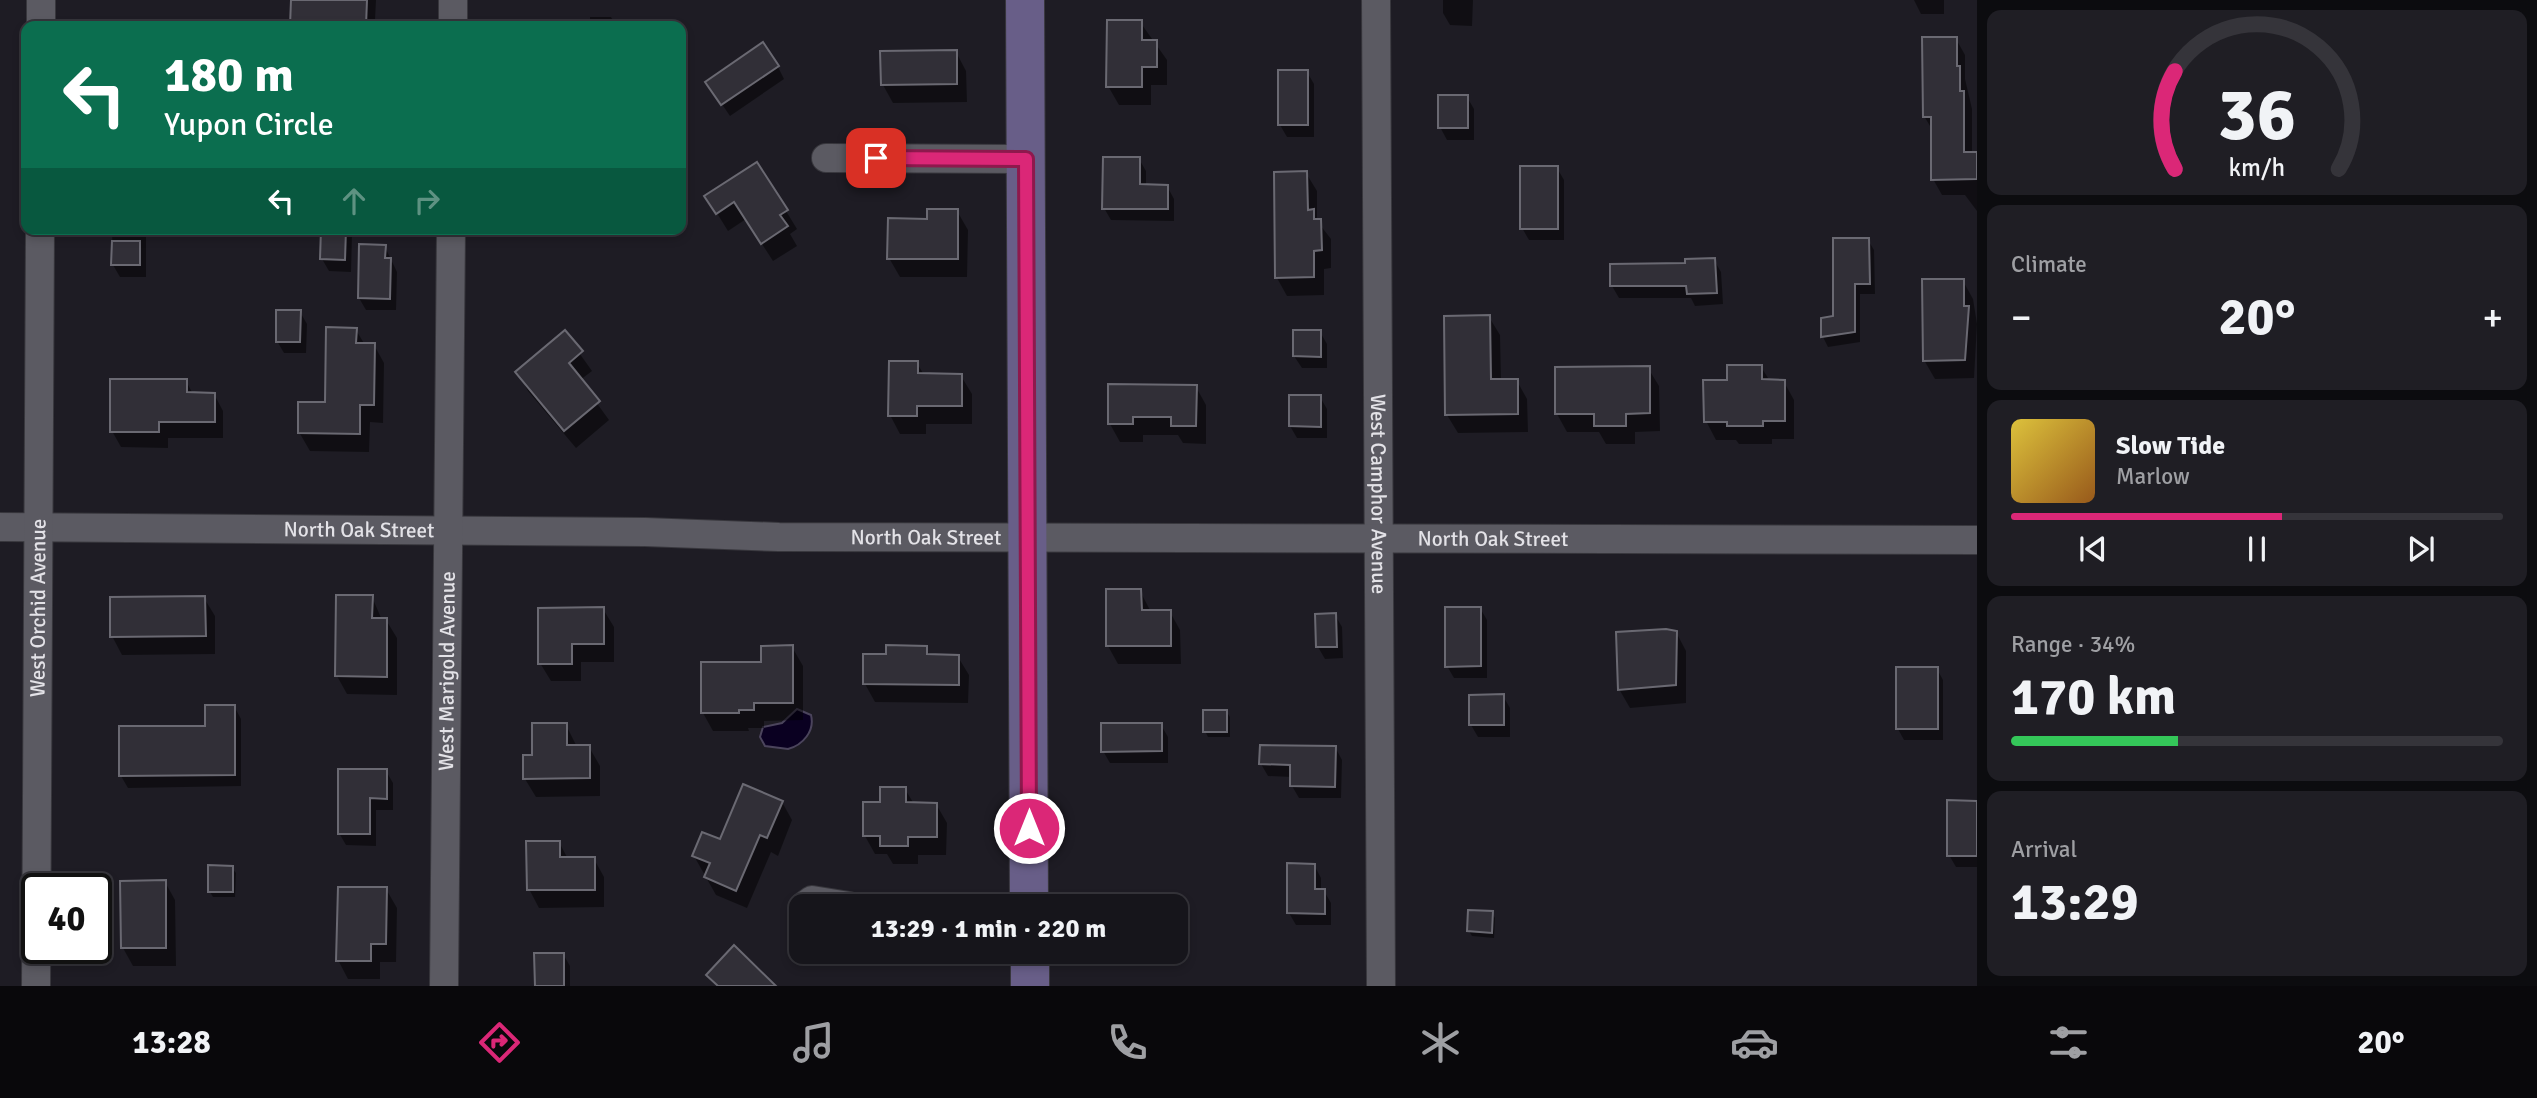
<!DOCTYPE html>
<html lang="en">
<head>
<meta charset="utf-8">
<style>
	body { margin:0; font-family:Signika,sans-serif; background:#1f1e24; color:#f1f3f6; height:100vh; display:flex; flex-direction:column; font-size:26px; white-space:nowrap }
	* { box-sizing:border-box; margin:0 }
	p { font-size:23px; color:#9e9fa3 }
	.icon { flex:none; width:38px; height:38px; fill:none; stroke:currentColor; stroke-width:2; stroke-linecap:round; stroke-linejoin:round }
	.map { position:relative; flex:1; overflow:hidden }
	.details { display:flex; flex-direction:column; gap:10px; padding:10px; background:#0c0c0f; width:560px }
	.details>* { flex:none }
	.banner { position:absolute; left:21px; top:21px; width:665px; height:214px; border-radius:14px; box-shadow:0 4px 10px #0003,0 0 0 2px #35343a; background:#0b6e4f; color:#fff; overflow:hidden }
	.speed { position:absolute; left:21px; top:873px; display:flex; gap:14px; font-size:35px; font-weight:700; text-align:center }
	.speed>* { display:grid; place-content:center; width:91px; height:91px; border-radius:50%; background:#16151b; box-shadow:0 4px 10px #0003,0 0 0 2px #35343a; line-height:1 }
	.speed .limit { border:4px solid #111; border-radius:10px; background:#fff; color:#111 }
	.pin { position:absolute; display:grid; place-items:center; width:60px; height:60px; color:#fff; margin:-30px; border-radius:14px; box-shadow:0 4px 10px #0006 }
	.me { position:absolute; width:77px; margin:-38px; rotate:0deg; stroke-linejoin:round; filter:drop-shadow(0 0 5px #0008) }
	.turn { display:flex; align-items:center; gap:24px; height:147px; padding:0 28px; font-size:32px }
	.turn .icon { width:91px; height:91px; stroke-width:2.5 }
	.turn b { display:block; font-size:49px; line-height:60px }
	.lanes { display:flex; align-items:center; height:66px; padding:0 28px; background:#0003; justify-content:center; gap:35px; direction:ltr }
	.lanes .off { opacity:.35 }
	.big { font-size:52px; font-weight:700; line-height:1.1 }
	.details .card { flex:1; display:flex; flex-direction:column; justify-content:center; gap:10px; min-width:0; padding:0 24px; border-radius:14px; background:#1f1e24 }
	.details .dial { align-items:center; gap:0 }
	.dial svg { height:182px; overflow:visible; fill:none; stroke:#35343a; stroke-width:7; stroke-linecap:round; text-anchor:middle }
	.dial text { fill:#f1f3f6; stroke:none }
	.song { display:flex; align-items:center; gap:21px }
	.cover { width:84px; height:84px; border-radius:10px; background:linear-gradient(135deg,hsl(50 70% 55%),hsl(30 70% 35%)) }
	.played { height:7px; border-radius:4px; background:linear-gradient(90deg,#db2777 55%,#35343a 55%) }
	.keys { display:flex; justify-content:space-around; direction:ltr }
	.heat { display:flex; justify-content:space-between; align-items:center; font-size:38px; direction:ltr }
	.charge { height:10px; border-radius:5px; background:linear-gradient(90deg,#34c759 34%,#35343a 0) }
	.trip { position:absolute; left:789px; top:894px; width:399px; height:70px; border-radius:14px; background:#16151b; box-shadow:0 4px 10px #0003,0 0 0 2px #35343a; font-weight:700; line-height:70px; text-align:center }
	.tab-bar { display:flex; height:112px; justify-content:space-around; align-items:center; background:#09080b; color:#9e9fa3 }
	.tab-bar .icon { width:49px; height:49px }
	.tab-bar .selected { color:#db2777 }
	.tab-bar b { font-size:32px; color:#f1f3f6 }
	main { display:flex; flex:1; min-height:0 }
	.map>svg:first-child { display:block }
	.water { fill:#0a0021; stroke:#4b445c; stroke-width:2 }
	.shadow { fill:#0007 }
	.building { fill:#312f37; stroke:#6a6972; stroke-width:2 }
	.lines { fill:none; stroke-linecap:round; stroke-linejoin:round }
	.street-casing { stroke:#38373d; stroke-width:30 }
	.secondary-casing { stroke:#38373d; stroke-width:40 }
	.street { stroke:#5b5a62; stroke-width:28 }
	.secondary { stroke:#685e88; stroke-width:38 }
	.route-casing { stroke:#8e194d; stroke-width:18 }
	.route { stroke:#db2777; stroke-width:12 }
	.labels { text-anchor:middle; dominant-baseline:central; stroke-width:7; stroke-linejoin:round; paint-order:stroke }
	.street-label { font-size:21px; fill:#e3e2e7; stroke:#1e1c24 }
</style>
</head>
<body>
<main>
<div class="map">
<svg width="1977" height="986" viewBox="0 0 1977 986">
	<rect width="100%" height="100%" fill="#1e1c24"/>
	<path class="water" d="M797 709 811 715C815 731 803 745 788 749L765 746 760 737 763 727 782 723Z"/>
	<g class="shadow">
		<polygon points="293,0 376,0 375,20 379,26 292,26"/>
		<polygon points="1443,0 1473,0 1472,26 1450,25 1443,13"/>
		<polygon points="1914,0 1944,0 1944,14 1921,14"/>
		<polygon points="590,17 611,17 616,26 590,26"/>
		<polygon points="1140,22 1167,60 1167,85 1151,85 1151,105 1119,105 1108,86"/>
		<polygon points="1956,39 1965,55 1965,79 1972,109 1972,154 1977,154 1977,211 1965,195 1942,195 1933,179 1933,131 1924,116"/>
		<polygon points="956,52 966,71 967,102 893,103 883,85"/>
		<polygon points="778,67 784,79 730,116 715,94"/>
		<polygon points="1280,72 1307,72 1314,84 1314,137 1287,137 1280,125"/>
		<polygon points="1467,97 1474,109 1474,140 1447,140 1440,127"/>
		<polygon points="1139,159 1146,171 1146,186 1167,186 1174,199 1174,221 1111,220 1104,208"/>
		<polygon points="1557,168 1564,180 1564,240 1529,240 1522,228"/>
		<polygon points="1306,173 1317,191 1317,221 1331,239 1331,268 1324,269 1324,295 1287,296 1277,278"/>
		<polygon points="707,197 786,211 797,229 790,234 797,246 773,261 746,219 728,231"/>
		<polygon points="957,211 968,230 967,277 900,277 889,258"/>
		<polygon points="112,229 146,229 146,277 120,277 113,265"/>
		<polygon points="323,229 349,229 352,234 351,272 329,271 322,259"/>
		<polygon points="1868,240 1874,250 1875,294 1860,294 1860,342 1828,347 1823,337 1823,319 1835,317"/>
		<polygon points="385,247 397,272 396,310 366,310 359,298"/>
		<polygon points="1714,260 1721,272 1723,304 1695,306 1691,298 1619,298 1612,286"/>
		<polygon points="1963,281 1973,299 1977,324 1974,378 1935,379 1924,360"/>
		<polygon points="300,312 307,324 306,353 284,353 277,341"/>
		<polygon points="1489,317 1500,335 1501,381 1517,381 1527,399 1528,432 1458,433 1447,415"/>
		<polygon points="356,330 365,345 374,345 384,363 383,423 370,422 369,452 310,451 299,432 327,404"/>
		<polygon points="1320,332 1327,344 1327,368 1302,368 1294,356"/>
		<polygon points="565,333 592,371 580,380 609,420 576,448 528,391 518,372"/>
		<polygon points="917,363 924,375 961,376 972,394 972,424 926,424 926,434 900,434 890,415"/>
		<polygon points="1761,367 1770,381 1784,382 1794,400 1794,439 1772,439 1772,444 1739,444 1736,440 1716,440 1706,421"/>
		<polygon points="1648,368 1659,386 1660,431 1635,432 1635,444 1606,444 1599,432 1567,432 1557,414"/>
		<polygon points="186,381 193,394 214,394 223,411 223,438 168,438 168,448 121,447 112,431"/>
		<polygon points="1196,387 1206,405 1206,444 1183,443 1178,435 1143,435 1143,442 1120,442 1110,424"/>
		<polygon points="1320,397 1327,409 1327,438 1297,438 1290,426"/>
		<polygon points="1140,591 1151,612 1170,612 1180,630 1181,664 1118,664 1108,646"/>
		<polygon points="372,597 382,620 386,620 397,638 397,695 347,694 337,676"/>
		<polygon points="204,598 215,616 215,654 122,655 112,636"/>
		<polygon points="1480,608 1487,620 1487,678 1454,678 1447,666"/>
		<polygon points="603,609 614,627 614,662 581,662 581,681 551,681 540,663"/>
		<polygon points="1335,615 1342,627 1343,658 1325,659 1318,647"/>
		<polygon points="1676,632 1686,651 1686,703 1630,708 1619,689"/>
		<polygon points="792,647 803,666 803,720 764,721 764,728 748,728 749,731 713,731 703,713 703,664 763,664"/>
		<polygon points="926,648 930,656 958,657 969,675 968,703 875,702 865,684 888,656"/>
		<polygon points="1937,669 1943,680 1943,740 1904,740 1898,729"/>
		<polygon points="1503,696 1510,708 1510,737 1478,737 1471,725"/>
		<polygon points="234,706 241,719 241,786 128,788 121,776 207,728"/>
		<polygon points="1226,711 1230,717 1230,737 1208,737 1205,731"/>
		<polygon points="566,725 577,747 589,747 600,766 600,796 536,797 525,779 534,757"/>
		<polygon points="1161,725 1168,737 1168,763 1110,763 1103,751"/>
		<polygon points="1335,747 1342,760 1341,798 1299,798 1292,786 1292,777 1268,776 1261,764"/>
		<polygon points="386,771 393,783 393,810 376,810 376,846 346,845 339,833"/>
		<polygon points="905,789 914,804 936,804 947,823 946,855 918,855 918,864 893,864 887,854 875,854 865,836 882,804"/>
		<polygon points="782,802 792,820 778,856 771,852 747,908 716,895 694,856"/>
		<polygon points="1977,803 1977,867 1956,867 1949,855"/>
		<polygon points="559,842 568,859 594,859 604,877 604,907 539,908 529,889"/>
		<polygon points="1314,865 1321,878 1321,891 1324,891 1331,903 1331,925 1296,925 1289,913"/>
		<polygon points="232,868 236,873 235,897 213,897 210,892"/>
		<polygon points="165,882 175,900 176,966 133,966 123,948"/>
		<polygon points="386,889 397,908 396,962 380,962 380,979 348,979 338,960"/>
		<polygon points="1492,913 1495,918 1494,938 1472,936 1469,931"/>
		<polygon points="563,954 570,966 570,986 536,986"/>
	</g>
	<g class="building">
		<polygon points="291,0 367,0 366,26 290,26"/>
		<polygon points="1107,20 1142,20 1142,40 1157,40 1157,67 1142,67 1142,87 1106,87"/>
		<polygon points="1922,37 1957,37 1957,66 1960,66 1960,91 1964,91 1964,152 1977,152 1977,179 1931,180 1931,117 1923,117"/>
		<polygon points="763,42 779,66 721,105 705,82"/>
		<polygon points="957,50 957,84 881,85 880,51"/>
		<rect x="1278" y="70" width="30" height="55"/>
		<rect x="1438" y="95" width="30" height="33"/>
		<polygon points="1103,157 1140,157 1140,184 1168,185 1168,209 1102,209"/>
		<polygon points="757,162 788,210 780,215 788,226 761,244 734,202 716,214 704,196"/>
		<rect x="1520" y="166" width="38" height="63"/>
		<polygon points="1307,171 1308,210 1314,209 1314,219 1321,219 1322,250 1314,251 1314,277 1275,278 1274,172"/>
		<polygon points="927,209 958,209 958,259 887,259 888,218 927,219"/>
		<polygon points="321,229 346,229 345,260 320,259"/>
		<polygon points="1833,238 1869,238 1870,284 1855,284 1855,332 1821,337 1821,318 1833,316"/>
		<polygon points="112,241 140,241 140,265 111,265"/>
		<polygon points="359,244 386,245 385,258 391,258 390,299 358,298"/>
		<polygon points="1715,258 1717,293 1687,294 1686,286 1610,286 1610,264 1685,263 1685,259"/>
		<polygon points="1922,279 1964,279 1964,306 1969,306 1965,360 1923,361"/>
		<polygon points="276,310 301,310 300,342 276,342"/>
		<polygon points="1490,315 1491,379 1518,379 1518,414 1445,415 1444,316"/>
		<polygon points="326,327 357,328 356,343 375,343 374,405 360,405 360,434 298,433 298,402 325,402"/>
		<polygon points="565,330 583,351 569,363 600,401 564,431 515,372"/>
		<polygon points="1293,330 1321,330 1321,357 1293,356"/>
		<polygon points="889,361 918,361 918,373 962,374 962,406 917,406 917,416 888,416"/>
		<polygon points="1727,365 1762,365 1762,379 1785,380 1785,421 1763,421 1763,426 1727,426 1727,422 1704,422 1703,380 1727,380"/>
		<polygon points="1650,366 1650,413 1626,414 1626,426 1594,426 1594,414 1555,414 1555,367"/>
		<polygon points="110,379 187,379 187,392 215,393 215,422 159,422 159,432 110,432"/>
		<polygon points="1108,384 1197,385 1196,426 1171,426 1171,417 1133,417 1133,424 1108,424"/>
		<polygon points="1289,395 1321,395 1321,427 1289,426"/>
		<polygon points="1106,589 1141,589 1142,610 1171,610 1171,646 1106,646"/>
		<polygon points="336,595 373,595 372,618 387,618 387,677 335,676"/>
		<polygon points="205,596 206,636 110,637 110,597"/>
		<polygon points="604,607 604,644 572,644 572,664 538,664 538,608"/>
		<polygon points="1445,607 1481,607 1481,666 1445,667"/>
		<polygon points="1336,613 1337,647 1316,647 1315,614"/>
		<polygon points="1666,629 1677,631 1676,685 1618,690 1616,632"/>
		<polygon points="793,645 793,703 754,703 754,710 739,710 739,713 701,713 701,662 761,662 761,646"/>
		<polygon points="886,645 927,646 927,654 959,655 959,685 863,684 863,654 886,654"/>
		<rect x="1896" y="667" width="42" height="62"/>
		<polygon points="1504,694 1504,725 1469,725 1469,695"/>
		<polygon points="205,705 235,705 235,775 119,776 119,726 205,726"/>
		<rect x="1203" y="710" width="24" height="22"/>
		<polygon points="532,723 567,723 567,745 590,745 590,778 523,779 523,755 532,755"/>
		<polygon points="1101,723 1162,723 1162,751 1101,752"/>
		<polygon points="1260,745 1336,746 1335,787 1290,786 1290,765 1259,764"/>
		<polygon points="338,769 387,769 387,799 370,798 370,834 338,834"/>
		<polygon points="743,784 783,801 767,838 760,835 736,891 704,877 710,863 692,856 702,832 720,839"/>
		<polygon points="880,787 906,787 906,802 937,803 937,837 908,837 908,846 880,846 880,836 863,836 863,802 880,802"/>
		<polygon points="1947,800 1977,801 1977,856 1947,856"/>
		<polygon points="526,841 560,841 560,857 595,857 595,890 527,890"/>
		<polygon points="1287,863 1315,864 1315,889 1325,889 1325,914 1287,913"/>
		<polygon points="208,865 233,866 233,892 208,892"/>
		<polygon points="166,880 166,948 121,948 120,881"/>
		<polygon points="338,887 387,887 386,944 371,944 371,961 336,961"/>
		<polygon points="1468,910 1493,911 1492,933 1467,931"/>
		<polygon points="734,945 776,986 718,986 706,975"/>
		<polygon points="534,953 564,953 564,986 535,986"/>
	</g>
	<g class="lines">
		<defs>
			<g id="street">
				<path id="s1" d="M1376 0 1381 986"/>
				<polyline points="41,26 41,0"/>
				<polyline points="453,26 453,0"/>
				<polyline points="826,158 1026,159"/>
				<path id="s2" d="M0 527 645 532 779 537 1977 540"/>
				<polyline points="804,906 812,900 849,906"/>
				<path id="s3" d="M36 986 40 229"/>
				<path id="s4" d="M444 986 451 229"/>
			</g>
			<g id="secondary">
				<polyline points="1025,0 1029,906"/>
				<polyline points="1030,952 1030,986"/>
			</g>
		</defs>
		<use href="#street" class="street-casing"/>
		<use href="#secondary" class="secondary-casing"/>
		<use href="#street" class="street"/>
		<use href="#secondary" class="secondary"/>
	</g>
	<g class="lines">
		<defs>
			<polyline id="route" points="876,158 1026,159 1029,828"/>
		</defs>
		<use href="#route" class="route-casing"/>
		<use href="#route" class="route"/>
	</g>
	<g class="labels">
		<g class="street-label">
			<text stroke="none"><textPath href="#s1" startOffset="494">West Camphor Avenue</textPath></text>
			<text stroke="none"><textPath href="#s2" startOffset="359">North Oak Street</textPath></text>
			<text stroke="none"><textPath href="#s2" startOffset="926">North Oak Street</textPath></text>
			<text stroke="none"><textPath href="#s2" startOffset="1493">North Oak Street</textPath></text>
			<text stroke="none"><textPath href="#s3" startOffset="378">West Orchid Avenue</textPath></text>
			<text stroke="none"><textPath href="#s4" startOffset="315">West Marigold Avenue</textPath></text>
		</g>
	</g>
</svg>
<div class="speed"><div class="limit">40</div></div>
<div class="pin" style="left:876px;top:158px;background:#d93025"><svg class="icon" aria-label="arrive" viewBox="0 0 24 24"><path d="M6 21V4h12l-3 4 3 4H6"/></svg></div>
<svg class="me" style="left:1029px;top:828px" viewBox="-20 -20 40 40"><circle r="17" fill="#db2777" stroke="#fff" stroke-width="3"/><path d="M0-11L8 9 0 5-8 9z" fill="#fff"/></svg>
<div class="trip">13:29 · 1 min · 220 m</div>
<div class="banner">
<div class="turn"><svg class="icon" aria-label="left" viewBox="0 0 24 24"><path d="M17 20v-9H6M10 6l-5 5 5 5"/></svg><div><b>180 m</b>Yupon Circle</div></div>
<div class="lanes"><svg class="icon" aria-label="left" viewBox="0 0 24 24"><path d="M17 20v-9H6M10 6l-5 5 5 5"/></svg><svg class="icon off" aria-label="ahead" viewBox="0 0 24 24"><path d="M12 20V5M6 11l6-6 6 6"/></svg><svg class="icon off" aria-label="right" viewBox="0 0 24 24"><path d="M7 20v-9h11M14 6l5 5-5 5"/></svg></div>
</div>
</div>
<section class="details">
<div class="card dial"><svg viewBox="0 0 100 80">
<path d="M14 69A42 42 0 1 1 86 69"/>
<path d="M14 69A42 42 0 0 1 14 26" stroke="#db2777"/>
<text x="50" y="56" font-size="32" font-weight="700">36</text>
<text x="50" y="72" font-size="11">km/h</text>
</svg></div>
<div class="card"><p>Climate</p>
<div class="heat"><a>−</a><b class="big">20°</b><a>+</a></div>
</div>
<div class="card">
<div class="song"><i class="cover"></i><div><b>Slow Tide</b><p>Marlow</p></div></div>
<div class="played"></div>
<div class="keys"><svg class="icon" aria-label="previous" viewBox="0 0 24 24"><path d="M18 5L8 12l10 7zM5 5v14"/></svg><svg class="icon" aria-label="pause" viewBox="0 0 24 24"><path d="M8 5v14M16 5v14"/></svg><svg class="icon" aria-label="next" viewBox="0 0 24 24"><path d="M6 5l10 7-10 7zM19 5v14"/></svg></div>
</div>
<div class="card"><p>Range · 34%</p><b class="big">170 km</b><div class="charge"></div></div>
<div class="card"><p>Arrival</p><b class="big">13:29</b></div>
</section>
</main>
<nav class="tab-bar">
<b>13:28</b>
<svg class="icon selected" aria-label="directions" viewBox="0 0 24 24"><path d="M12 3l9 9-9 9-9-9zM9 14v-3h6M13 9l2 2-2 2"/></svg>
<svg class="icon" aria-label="music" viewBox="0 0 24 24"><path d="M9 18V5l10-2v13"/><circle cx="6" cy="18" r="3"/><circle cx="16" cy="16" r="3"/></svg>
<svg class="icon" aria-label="phone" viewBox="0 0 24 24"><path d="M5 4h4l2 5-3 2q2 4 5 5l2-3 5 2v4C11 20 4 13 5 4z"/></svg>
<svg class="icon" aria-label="climate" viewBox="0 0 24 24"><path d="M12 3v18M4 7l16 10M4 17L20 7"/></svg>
<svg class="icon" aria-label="car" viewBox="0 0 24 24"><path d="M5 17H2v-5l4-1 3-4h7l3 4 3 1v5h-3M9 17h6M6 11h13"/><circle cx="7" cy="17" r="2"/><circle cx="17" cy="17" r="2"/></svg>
<svg class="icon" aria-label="filters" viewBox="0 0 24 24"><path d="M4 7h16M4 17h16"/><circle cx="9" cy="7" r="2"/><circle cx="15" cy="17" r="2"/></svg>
<b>20°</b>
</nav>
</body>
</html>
